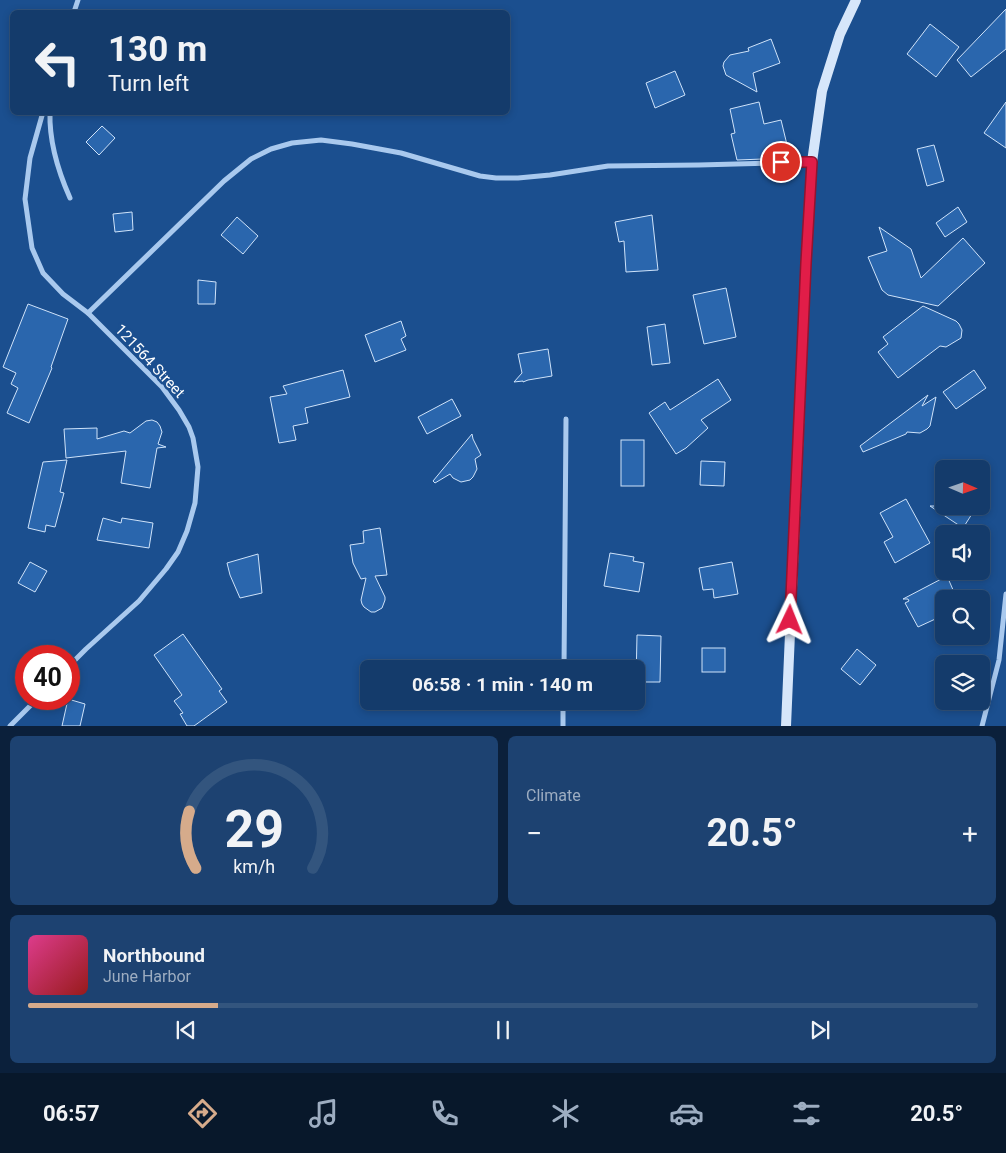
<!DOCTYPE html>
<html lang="en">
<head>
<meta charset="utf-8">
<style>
	body { margin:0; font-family:Roboto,sans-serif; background:#1d4271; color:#f1f3f6; height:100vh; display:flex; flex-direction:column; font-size:19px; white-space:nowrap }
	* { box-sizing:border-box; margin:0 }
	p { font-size:16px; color:#9dadc1 }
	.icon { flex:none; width:28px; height:28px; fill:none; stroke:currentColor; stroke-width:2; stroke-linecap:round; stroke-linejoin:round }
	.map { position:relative; height:726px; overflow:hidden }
	.side { display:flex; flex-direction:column; gap:10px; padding:10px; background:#0b203b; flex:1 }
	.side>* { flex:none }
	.hud { position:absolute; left:10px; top:10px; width:500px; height:105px; border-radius:8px; box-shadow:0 2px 8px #0003,0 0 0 1px #33557e; background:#143b6b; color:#f1f3f6; overflow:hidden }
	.needle { width:32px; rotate:92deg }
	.controls { position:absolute; left:935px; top:460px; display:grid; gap:10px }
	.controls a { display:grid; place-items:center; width:55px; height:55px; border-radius:8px; background:#143b6b; box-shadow:0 2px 8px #0003,0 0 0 1px #33557e; font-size:25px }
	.speed { position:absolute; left:15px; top:645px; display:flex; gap:10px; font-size:25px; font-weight:700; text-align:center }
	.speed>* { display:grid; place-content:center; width:65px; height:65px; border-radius:50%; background:#143b6b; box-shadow:0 2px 8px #0003,0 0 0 1px #33557e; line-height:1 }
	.speed .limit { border:8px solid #d22; background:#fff; color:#111 }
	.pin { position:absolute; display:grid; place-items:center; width:42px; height:42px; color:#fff; margin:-21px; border:2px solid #fff; border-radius:50%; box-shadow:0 1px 5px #0007 }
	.me { position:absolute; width:55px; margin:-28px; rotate:2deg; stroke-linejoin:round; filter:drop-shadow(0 0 4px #0008) }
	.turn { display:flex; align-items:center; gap:18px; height:105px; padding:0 15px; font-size:22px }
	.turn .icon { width:65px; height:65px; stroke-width:2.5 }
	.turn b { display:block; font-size:35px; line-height:42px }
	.big { font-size:38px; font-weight:700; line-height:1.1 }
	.side .widget { flex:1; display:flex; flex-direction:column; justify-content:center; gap:8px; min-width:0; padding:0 18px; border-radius:8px; background:#1d4271 }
	.side .dial { align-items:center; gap:0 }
	.dial svg { height:130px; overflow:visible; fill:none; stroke:#33557e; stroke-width:7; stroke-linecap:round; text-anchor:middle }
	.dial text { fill:#f1f3f6; stroke:none }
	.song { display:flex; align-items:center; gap:15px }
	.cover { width:60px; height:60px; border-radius:8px; background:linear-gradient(135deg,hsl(330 70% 55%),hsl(0 70% 35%)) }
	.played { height:5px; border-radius:2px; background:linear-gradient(90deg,#d6ab8b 20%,#33557e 20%) }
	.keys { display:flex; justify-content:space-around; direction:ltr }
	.heat { display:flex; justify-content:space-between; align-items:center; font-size:28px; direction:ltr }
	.side .tiles { flex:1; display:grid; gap:10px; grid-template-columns:1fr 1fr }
	.widget:last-child { grid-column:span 2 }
	.trip { position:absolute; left:360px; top:660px; width:285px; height:50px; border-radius:8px; background:#143b6b; box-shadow:0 2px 8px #0003,0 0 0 1px #33557e; font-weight:700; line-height:50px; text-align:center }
	.dock { display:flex; height:80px; justify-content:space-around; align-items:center; background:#08182b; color:#9dadc1 }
	.dock .icon { width:35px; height:35px }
	.dock .current { color:#d6ab8b }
	.dock b { font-size:22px; color:#f1f3f6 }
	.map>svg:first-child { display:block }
	.building { fill:#2a66ad; stroke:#cfe3fa }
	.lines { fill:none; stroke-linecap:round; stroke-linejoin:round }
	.street { stroke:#a9c9ee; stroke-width:5 }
	.secondary { stroke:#d6e6fa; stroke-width:10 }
	.route-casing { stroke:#92132f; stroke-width:12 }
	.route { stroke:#e11d48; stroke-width:9 }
	.labels { text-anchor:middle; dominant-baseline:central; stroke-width:5; stroke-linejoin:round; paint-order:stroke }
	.street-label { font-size:15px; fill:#fff; stroke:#1b4f8f }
</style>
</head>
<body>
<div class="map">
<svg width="1006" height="726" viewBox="0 0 1006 726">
	<rect width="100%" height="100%" fill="#1b4f8f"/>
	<g class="building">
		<polygon points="1006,9 1006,49 971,77 957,60"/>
		<polygon points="930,24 959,47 936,77 907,54"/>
		<polygon points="771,39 780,63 753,73 757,92 726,75 723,66 724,62 730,55 749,51 748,48"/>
		<polygon points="675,71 685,95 655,108 646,83"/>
		<polygon points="759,102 764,124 781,120 789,153 763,159 737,160 731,134 735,133 730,109"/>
		<polygon points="1006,102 1006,148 984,133"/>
		<polygon points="102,126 115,138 99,155 86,142"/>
		<polygon points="934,145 944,181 927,186 917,149"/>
		<polygon points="958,207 967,222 945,237 936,223"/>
		<polygon points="132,212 133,230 115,232 113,214"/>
		<polygon points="652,215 658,270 626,272 624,241 619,242 615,222"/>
		<polygon points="237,217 258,236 243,254 221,235"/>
		<polygon points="879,227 911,249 921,278 963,238 985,263 938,306 888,295 882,290 868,257 887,251"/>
		<polygon points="198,280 216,282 215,304 198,304"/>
		<polygon points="726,288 736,337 704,344 693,295"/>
		<polygon points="28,304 68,319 51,367 52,368 29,423 7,413 18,388 11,384 16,373 3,367"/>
		<polygon points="923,306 956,321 959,324 962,330 961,338 946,347 940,346 898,378 878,352 888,344 883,337"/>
		<polygon points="401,321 406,336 401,339 406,350 375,362 365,335"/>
		<polygon points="665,324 670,363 652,365 647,327"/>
		<polygon points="548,349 552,376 528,380 523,382 523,381 514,382 522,373 518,354"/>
		<polygon points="343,370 350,397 305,408 308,423 293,426 296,440 279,443 270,397 287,394 283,386"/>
		<polygon points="974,370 986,388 956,409 943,392"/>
		<polygon points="718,379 731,400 701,420 708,428 686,448 676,454 649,413 665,402 670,410"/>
		<polygon points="928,395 922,406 936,397 930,426 927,429 920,433 907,432 906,434 863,452 860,446"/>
		<polygon points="452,399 461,416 427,434 418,417"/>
		<polygon points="152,420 157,422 160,426 162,432 158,444 166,447 157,448 150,488 121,483 126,451 66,458 64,429 97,428 97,439 124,431 130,433 146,421"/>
		<polygon points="472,434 473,439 481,455 475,459 477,469 473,477 470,480 461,482 453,478 450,474 435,483 433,481"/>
		<rect x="621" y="440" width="23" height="46"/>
		<polygon points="67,460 60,492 64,493 55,527 46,525 45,532 28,528 43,462"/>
		<polygon points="701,461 725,462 724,486 700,485"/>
		<polygon points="906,499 930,543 895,563 884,542 893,537 880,513"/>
		<polygon points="930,506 977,506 963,528"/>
		<polygon points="103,518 121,523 122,518 153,523 149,548 97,540"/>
		<polygon points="380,528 387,575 375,576 385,597 385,600 382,608 375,612 371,612 364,607 362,604 361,600 366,578 361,579 353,563 350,545 364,543 363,531"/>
		<polygon points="610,553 634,557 633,561 644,563 639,592 604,586"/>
		<polygon points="258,554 262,593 240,598 230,575 227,563"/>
		<polygon points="30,562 47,571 35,592 18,583"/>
		<polygon points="732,562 738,594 714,598 713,589 703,590 699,568"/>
		<polygon points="947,576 957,599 944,599 944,615 918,627 905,603 909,601 908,599 903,599"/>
		<polygon points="183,634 222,689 219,691 227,702 194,726 187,726 180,714 183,713 174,701 182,695 154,655"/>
		<polygon points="637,635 661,636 660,682 636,682"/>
		<rect x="702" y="648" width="23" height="24"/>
		<polygon points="857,649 876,665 860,685 841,669"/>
		<polygon points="68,699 85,704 80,726 62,726"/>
	</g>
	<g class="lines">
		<g class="street">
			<polyline points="74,12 78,0"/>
			<polyline points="43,112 30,158 25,199 32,248 43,273 63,294 88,313 162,387 179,410 189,427 193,438 198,467 195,503 187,531 178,552 166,569 139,601 86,649 69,666"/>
			<path d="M50 112C49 142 58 171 70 198"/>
			<polyline points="88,313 224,181 251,159 271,149 292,143 321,140 352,144 401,153 480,176 496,178 518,178 550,175 608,166 699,165 812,162"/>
			<polyline points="564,669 566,419"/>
			<polyline points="10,726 37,699"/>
			<polyline points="563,726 563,701"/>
			<polyline points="982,726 999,660 1006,594"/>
		</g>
		<polyline class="secondary" points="786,726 806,263 812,162 822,91 840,34 856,0"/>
	</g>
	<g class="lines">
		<defs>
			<polyline id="route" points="781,162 812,162 806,263 790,620"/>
		</defs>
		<use href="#route" class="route-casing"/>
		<use href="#route" class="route"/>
	</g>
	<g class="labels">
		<g class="street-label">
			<text transform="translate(150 361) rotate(47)">121564 Street</text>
		</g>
	</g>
</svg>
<div class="controls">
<a><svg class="needle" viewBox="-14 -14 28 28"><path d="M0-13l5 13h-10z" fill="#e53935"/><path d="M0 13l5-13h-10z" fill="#9dadc1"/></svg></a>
<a><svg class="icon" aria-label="sound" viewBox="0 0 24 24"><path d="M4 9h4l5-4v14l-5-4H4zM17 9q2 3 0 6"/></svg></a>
<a><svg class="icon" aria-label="search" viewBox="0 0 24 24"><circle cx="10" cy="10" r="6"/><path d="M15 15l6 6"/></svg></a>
<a><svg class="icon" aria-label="layers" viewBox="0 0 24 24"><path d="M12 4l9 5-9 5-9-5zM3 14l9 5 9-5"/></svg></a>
</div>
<div class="speed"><div class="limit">40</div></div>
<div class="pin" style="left:781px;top:162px;background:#d93025"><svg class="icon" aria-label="arrive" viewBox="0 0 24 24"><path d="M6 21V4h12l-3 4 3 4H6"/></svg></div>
<svg class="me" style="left:790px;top:620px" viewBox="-20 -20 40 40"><path d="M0-17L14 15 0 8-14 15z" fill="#e11d48" stroke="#fff" stroke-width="4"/></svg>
<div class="trip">06:58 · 1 min · 140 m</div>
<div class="hud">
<div class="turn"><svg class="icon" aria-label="left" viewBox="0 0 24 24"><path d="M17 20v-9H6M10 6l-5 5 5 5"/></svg><div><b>130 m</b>Turn left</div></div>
</div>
</div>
<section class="side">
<div class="tiles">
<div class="widget dial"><svg viewBox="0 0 100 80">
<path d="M14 69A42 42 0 1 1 86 69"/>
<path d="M14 69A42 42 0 0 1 10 34" stroke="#d6ab8b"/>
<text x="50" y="56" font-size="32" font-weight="700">29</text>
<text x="50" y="72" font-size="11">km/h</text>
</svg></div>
<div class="widget"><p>Climate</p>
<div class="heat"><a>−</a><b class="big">20.5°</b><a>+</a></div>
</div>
<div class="widget">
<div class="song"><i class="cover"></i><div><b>Northbound</b><p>June Harbor</p></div></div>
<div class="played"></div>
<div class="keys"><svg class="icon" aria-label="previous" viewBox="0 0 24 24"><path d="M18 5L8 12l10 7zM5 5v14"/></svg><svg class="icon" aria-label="pause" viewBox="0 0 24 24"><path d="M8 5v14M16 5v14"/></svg><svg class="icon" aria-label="next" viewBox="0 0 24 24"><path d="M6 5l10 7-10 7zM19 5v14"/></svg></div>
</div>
</div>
</section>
<nav class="dock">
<b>06:57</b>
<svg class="icon current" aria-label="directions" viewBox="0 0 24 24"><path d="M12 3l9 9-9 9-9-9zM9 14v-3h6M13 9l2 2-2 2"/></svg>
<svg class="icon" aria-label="music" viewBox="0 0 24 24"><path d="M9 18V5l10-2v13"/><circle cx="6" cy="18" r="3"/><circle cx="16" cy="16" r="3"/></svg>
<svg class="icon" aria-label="phone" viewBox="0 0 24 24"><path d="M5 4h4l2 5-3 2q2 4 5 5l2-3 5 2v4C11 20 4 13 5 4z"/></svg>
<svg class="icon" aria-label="climate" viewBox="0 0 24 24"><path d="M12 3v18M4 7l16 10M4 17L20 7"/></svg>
<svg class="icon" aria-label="car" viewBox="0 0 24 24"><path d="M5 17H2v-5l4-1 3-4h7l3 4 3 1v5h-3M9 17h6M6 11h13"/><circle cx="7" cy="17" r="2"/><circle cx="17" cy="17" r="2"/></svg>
<svg class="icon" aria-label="filters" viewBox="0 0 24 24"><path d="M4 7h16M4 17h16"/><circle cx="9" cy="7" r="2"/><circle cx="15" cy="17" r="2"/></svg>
<b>20.5°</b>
</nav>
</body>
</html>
